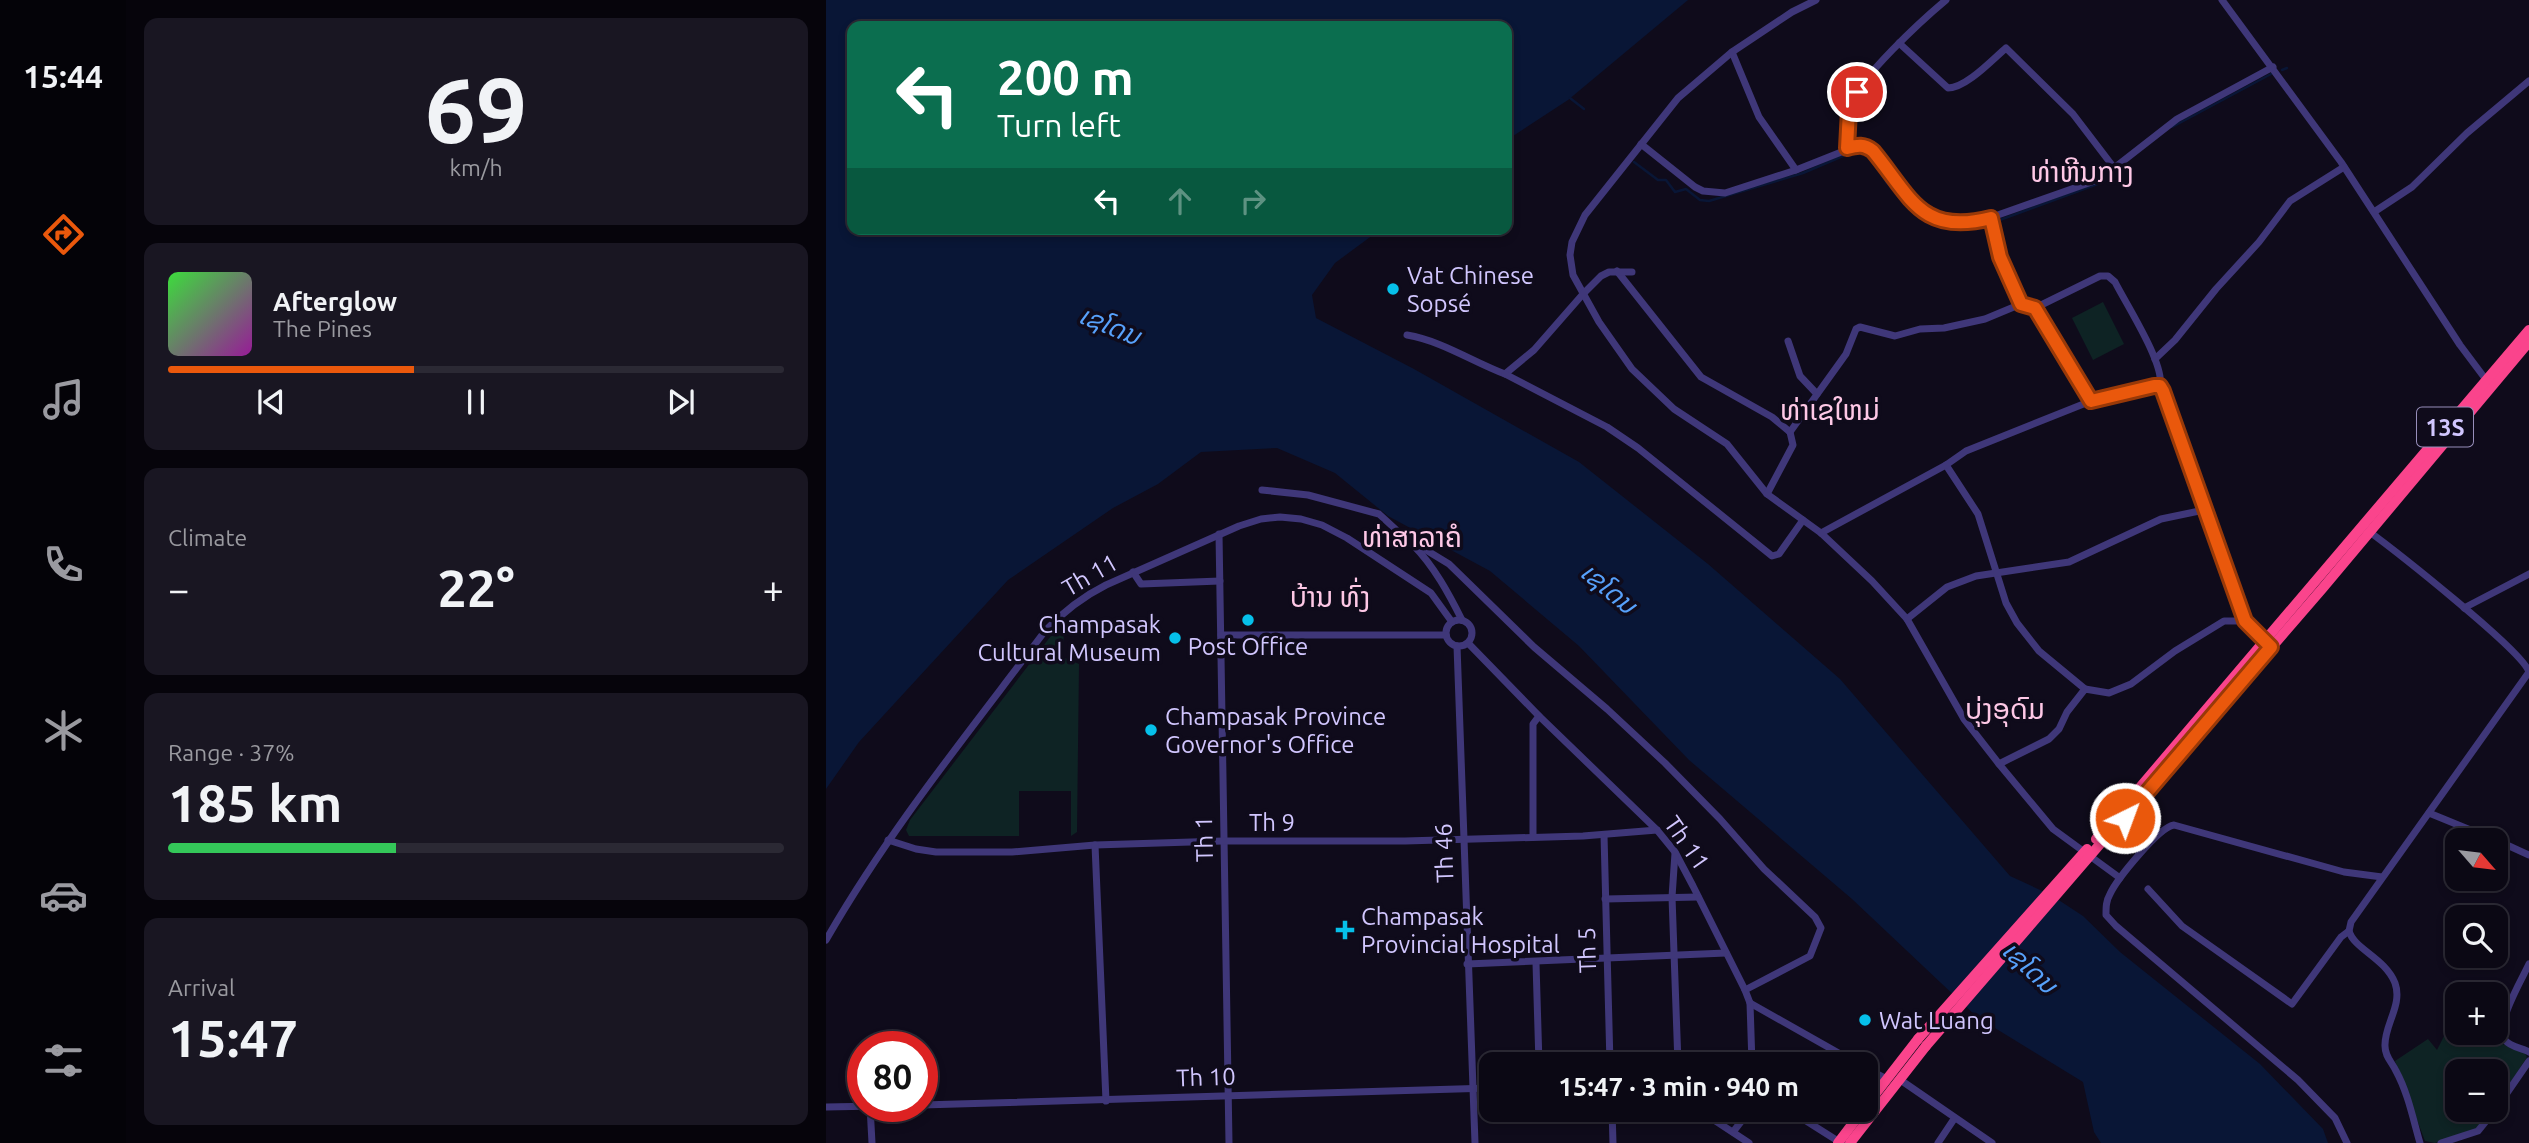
<!DOCTYPE html>
<html lang="en">
<head>
<meta charset="utf-8">
<style>
	body { margin:0; font-family:Ubuntu,"Noto Sans Lao",sans-serif; background:#191622; color:#f1f3f6; height:100vh; display:flex; flex-direction:column; font-size:26px; white-space:nowrap }
	* { box-sizing:border-box; margin:0 }
	p { font-size:23px; color:#9a9aa0 }
	.icon { flex:none; width:38px; height:38px; fill:none; stroke:currentColor; stroke-width:2; stroke-linecap:round; stroke-linejoin:round }
	.map { position:relative; flex:1; overflow:hidden }
	.panel { display:flex; flex-direction:column; gap:18px; padding:18px; background:#06040b; width:700px }
	.panel>* { flex:none }
	.hud { position:absolute; left:21px; top:21px; width:665px; height:214px; border-radius:14px; box-shadow:0 4px 10px #0003,0 0 0 2px #2b2934; background:#0b6e4f; color:#fff; overflow:hidden }
	.needle { width:46px; rotate:118deg }
	.controls { position:absolute; left:1619px; top:828px; display:grid; gap:14px }
	.controls a { display:grid; place-items:center; width:63px; height:63px; border-radius:14px; background:#0b0814; box-shadow:0 4px 10px #0003,0 0 0 2px #2b2934; font-size:35px }
	.speed { position:absolute; left:21px; top:1031px; display:flex; gap:14px; font-size:35px; font-weight:700; text-align:center }
	.speed>* { display:grid; place-content:center; width:91px; height:91px; border-radius:50%; background:#0b0814; box-shadow:0 4px 10px #0003,0 0 0 2px #2b2934; line-height:1 }
	.speed .limit { border:10px solid #d22; background:#fff; color:#111 }
	.pin { position:absolute; display:grid; place-items:center; width:60px; height:60px; color:#fff; margin:-30px; border:4px solid #fff; border-radius:50%; box-shadow:0 2px 7px #0007 }
	.me { position:absolute; width:77px; margin:-38px; rotate:42deg; stroke-linejoin:round; filter:drop-shadow(0 0 5px #0008) }
	.turn { display:flex; align-items:center; gap:24px; height:147px; padding:0 35px; font-size:32px }
	.turn .icon { width:91px; height:91px; stroke-width:2.5 }
	.turn b { display:block; font-size:49px; line-height:60px }
	.lanes { display:flex; align-items:center; height:66px; padding:0 35px; background:#0003; justify-content:center; gap:35px; direction:ltr }
	.lanes .off { opacity:.35 }
	.big { font-size:52px; font-weight:600; line-height:1.1 }
	.panel .card { flex:1; display:flex; flex-direction:column; justify-content:center; gap:10px; min-width:0; padding:0 24px; border-radius:14px; background:#191622 }
	.panel .dial { align-items:center; gap:0 }
	.dial b { font-size:91px; line-height:1 }
	.song { display:flex; align-items:center; gap:21px }
	.cover { width:84px; height:84px; border-radius:10px; background:linear-gradient(135deg,hsl(120 70% 55%),hsl(300 70% 35%)) }
	.played { height:7px; border-radius:4px; background:linear-gradient(90deg,#ea580c 40%,#2b2934 40%) }
	.keys { display:flex; justify-content:space-around; direction:ltr }
	.heat { display:flex; justify-content:space-between; align-items:center; font-size:38px; direction:ltr }
	.charge { height:10px; border-radius:5px; background:linear-gradient(90deg,#34c759 37%,#2b2934 0) }
	.trip { position:absolute; left:653px; top:1052px; width:399px; height:70px; border-radius:14px; background:#0b0814; box-shadow:0 4px 10px #0003,0 0 0 2px #2b2934; font-weight:600; line-height:70px; text-align:center }
	main { display:flex; flex:1; min-height:0 }
	.menu { display:flex; flex-direction:column; width:126px; justify-content:space-around; align-items:center; background:#040308; color:#9a9aa0 }
	.menu .icon { width:49px; height:49px }
	.menu .current { color:#ea580c }
	.menu b { font-size:32px; color:#f1f3f6 }
	.map>svg:first-child { display:block }
	.green { fill:#0e2324 }
	.water { fill:#091636 }
	.lines { fill:none; stroke-linecap:round; stroke-linejoin:round }
	.stream { stroke:#091636; stroke-width:2.5 }
	.minor { stroke:#3f3779; stroke-width:7 }
	.highway { stroke:#fa448c; stroke-width:10 }
	.highway-bridge { stroke:#fa448c; stroke-width:10 }
	.route-casing { stroke:#983908; stroke-width:18 }
	.route { stroke:#ea580c; stroke-width:12 }
	.poi-dot { fill:#06c0ea; stroke:#0f0b1b; stroke-width:2.5 }
	.labels { text-anchor:middle; dominant-baseline:central; stroke-width:7; stroke-linejoin:round; paint-order:stroke }
	.shield { fill:#0f0b1b; stroke:#978eba; stroke-width:2 }
	.shield-label { font-size:23px; font-weight:bold; fill:#d1c6fe }
	.poi-label { font-size:24px; fill:#d1c6fe; stroke:#0f0b1b; text-anchor:start }
	.street-label { font-size:24px; fill:#d1c6fe; stroke:#0f0b1b }
	.water-label { font-size:26px; font-style:italic; fill:#57a1fb; stroke:#0f0b1b }
	.quarter-label { font-size:28px; fill:#fec8e6; stroke:#0f0b1b }
</style>
</head>
<body>
<main>
<nav class="menu">
<b>15:44</b>
<svg class="icon current" aria-label="directions" viewBox="0 0 24 24"><path d="M12 3l9 9-9 9-9-9zM9 14v-3h6M13 9l2 2-2 2"/></svg>
<svg class="icon" aria-label="music" viewBox="0 0 24 24"><path d="M9 18V5l10-2v13"/><circle cx="6" cy="18" r="3"/><circle cx="16" cy="16" r="3"/></svg>
<svg class="icon" aria-label="phone" viewBox="0 0 24 24"><path d="M5 4h4l2 5-3 2q2 4 5 5l2-3 5 2v4C11 20 4 13 5 4z"/></svg>
<svg class="icon" aria-label="climate" viewBox="0 0 24 24"><path d="M12 3v18M4 7l16 10M4 17L20 7"/></svg>
<svg class="icon" aria-label="car" viewBox="0 0 24 24"><path d="M5 17H2v-5l4-1 3-4h7l3 4 3 1v5h-3M9 17h6M6 11h13"/><circle cx="7" cy="17" r="2"/><circle cx="17" cy="17" r="2"/></svg>
<svg class="icon" aria-label="filters" viewBox="0 0 24 24"><path d="M4 7h16M4 17h16"/><circle cx="9" cy="7" r="2"/><circle cx="15" cy="17" r="2"/></svg>
</nav>
<section class="panel">
<div class="card dial"><b>69</b><p>km/h</p></div>
<div class="card">
<div class="song"><i class="cover"></i><div><b>Afterglow</b><p>The Pines</p></div></div>
<div class="played"></div>
<div class="keys"><svg class="icon" aria-label="previous" viewBox="0 0 24 24"><path d="M18 5L8 12l10 7zM5 5v14"/></svg><svg class="icon" aria-label="pause" viewBox="0 0 24 24"><path d="M8 5v14M16 5v14"/></svg><svg class="icon" aria-label="next" viewBox="0 0 24 24"><path d="M6 5l10 7-10 7zM19 5v14"/></svg></div>
</div>
<div class="card"><p>Climate</p>
<div class="heat"><a>−</a><b class="big">22°</b><a>+</a></div>
</div>
<div class="card"><p>Range · 37%</p><b class="big">185 km</b><div class="charge"></div></div>
<div class="card"><p>Arrival</p><b class="big">15:47</b></div>
</section>
<div class="map">
<svg width="1703" height="1143" viewBox="0 0 1703 1143">
	<rect width="100%" height="100%" fill="#0f0b1b"/>
	<g class="green">
		<polygon points="1277,302 1298,344 1267,360 1246,318"/>
		<polygon points="234,624 238,627 237,657 253,664 251,832 245,836 245,791 193,791 193,836 83,836 80,830 84,820"/>
		<polygon points="1627,1018 1631,1019 1631,1032 1665,1033 1670,1034 1669,1041 1699,1053 1701,1057 1670,1105 1670,1071 1631,1071 1631,1110 1665,1110 1653,1128 1609,1143 1599,1141 1569,1061 1602,1039 1611,1050"/>
	</g>
	<polygon class="water" points="0,0 862,0 742,100 681,140 681,26 26,26 26,229 555,229 509,263 486,295 490,318 588,369 753,462 882,564 1014,679 1184,876 1225,895 1257,916 1294,952 1434,1064 1497,1129 1502,1143 1275,1143 1268,1132 1257,1082 1151,1017 1026,899 863,760 753,646 664,571 562,516 509,473 451,448 375,452 332,484 287,508 182,580 33,742 0,789"/>
	<g class="lines">
		<g class="stream">
			<polyline points="1456,70 1461,68"/>
			<polyline points="744,98 758,109"/>
			<polyline points="1346,127 1445,74"/>
			<polyline points="808,162 832,180 840,180 849,192 860,189 874,200 883,201 977,173 1031,150 1042,152 1061,183 1084,207 1112,227 1125,229 1160,224"/>
			<polyline points="1171,221 1277,182 1291,170"/>
		</g>
		<g class="minor">
			<polyline points="990,0 966,12 906,52 852,98 759,215 746,242 744,255 747,275 773,322 806,369 848,409 901,444 941,494 995,533 1046,581 1081,619 1138,719 1173,764 1227,829 1294,878"/>
			<polyline points="1396,0 1515,162 1634,345 1661,381"/>
			<path d="M1073 43 1122 88C1140 88 1166 60 1180 48L1247 114 1289 169"/>
			<polyline points="906,52 933,117 970,170"/>
			<polyline points="815,144 869,187 877,191 899,193 970,170 1033,145 1041,146 1047,151 1078,193 1109,218 1122,223 1152,222 1274,179 1351,119 1447,67"/>
			<path d="M1021 148C1023 134 1020 117 1025 104 1034 77 1096 20 1120 0"/>
			<polyline points="1548,212 1586,187 1641,133 1703,81"/>
			<polyline points="1165,218 1174,257 1195,304"/>
			<polyline points="791,271 875,377 946,417 964,432 967,445 941,494"/>
			<polyline points="1209,308 1265,401"/>
			<path d="M581 335C616 341 645 361 679 374L708 350 757 294 775 276 783 272H806"/>
			<polyline points="962,341 974,376 991,394"/>
			<polyline points="1329,359 1349,340 1390,289 1433,242 1464,201 1518,167"/>
			<polyline points="679,374 781,427 812,448 946,556 953,554 977,520"/>
			<path d="M964 432 1020 354 1030 329 1034 327 1069 336 1094 329 1118 328 1159 319 1195 304 1209 308 1274 276H1282L1289 282C1300 304 1339 364 1334 386L1419 621 1442 644"/>
			<polyline points="1120,465 1152,514 1180,603 1191,623 1213,651 1259,689"/>
			<polyline points="436,490 482,495 553,514 578,537"/>
			<path d="M1541 530C1567 549 1697 651 1703 672L1525 922 1523 931C1528 949 1559 958 1569 983 1577 1005 1558 1025 1559 1046 1559 1057 1566 1062 1570 1071 1582 1093 1587 1119 1594 1143"/>
			<polyline points="995,533 1120,465 1140,451 1265,401 1334,386"/>
			<polyline points="393,534 403,1143"/>
			<polyline points="577,536 623,564 708,647 781,709 839,763 894,819 938,869 989,917 995,928 984,956 919,990"/>
			<path d="M587 545C608 566 623 594 636 620"/>
			<polyline points="307,572 315,584 394,581"/>
			<polyline points="1638,608 1703,574"/>
			<polyline points="1081,619 1121,587 1150,576 1243,562 1335,519 1378,510"/>
			<circle cx="633" cy="633" r="13"/>
			<polyline points="395,635 620,635"/>
			<polyline points="642,643 713,716 831,830 849,852 867,886 919,990 924,1003 1032,1064"/>
			<polyline points="631,646 649,1143"/>
			<polyline points="1173,764 1223,739 1233,729 1241,712 1259,689 1283,693 1305,684 1349,651 1398,621 1419,621"/>
			<polyline points="1603,813 1669,840"/>
			<polyline points="778,835 784,1064"/>
			<polyline points="707,837 707,724 713,716"/>
			<polyline points="62,840 90,849 110,852 186,852 269,845 397,841 579,841 757,836 831,830"/>
			<polyline points="1670,840 1703,855"/>
			<polyline points="269,845 280,1101"/>
			<polyline points="849,853 846,897 852,1064"/>
			<polyline points="1322,889 1356,926 1466,1004 1515,937 1523,931"/>
			<polyline points="779,899 872,897"/>
			<path d="M0 940C63 830 143 732 219 631 237 612 256 597 280 585L413 526 435 519 454 517 475 519 496 525 521 538 605 593 626 622"/>
			<polyline points="710,963 713,1064"/>
			<polyline points="641,964 900,953"/>
			<path d="M1703 964C1696 979 1668 1026 1679 1040 1684 1047 1696 1048 1703 1052"/>
			<polyline points="924,1003 926,1064"/>
			<polyline points="1040,1068 1059,1078"/>
			<polyline points="1040,1079 1059,1078"/>
			<polyline points="1073,1079 1166,1143"/>
			<polyline points="96,1105 665,1088"/>
			<polyline points="44,1106 46,1143"/>
			<polyline points="0,1107 52,1106"/>
			<polyline points="1670,1109 1703,1061"/>
			<polyline points="786,1110 787,1143"/>
			<polyline points="873,1110 923,1143"/>
			<polyline points="963,1110 1015,1143"/>
			<polyline points="907,1132 924,1110"/>
			<polyline points="1112,1143 1128,1119"/>
			<path d="M1521 1143 1509 1118 1472 1080 1290 926 1280 915C1280 907 1280 901 1284 894 1291 879 1333 827 1348 825L1518 872 1556 877"/>
			<polyline points="1615,1143 1652,1131 1669,1110"/>
		</g>
		<g class="highway">
			<polyline points="1287,831 1496,589 1703,342"/>
			<polyline points="1270,839 1703,330"/>
			<polyline points="1040,1106 1092,1039"/>
			<polyline points="1012,1143 1037,1110"/>
			<polyline points="1024,1143 1100,1046"/>
		</g>
		<g class="highway-bridge">
			<polyline points="1092,1039 1261,849"/>
			<polyline points="1100,1046 1275,843"/>
		</g>
	</g>
	<g class="lines">
		<defs>
			<path id="route" d="M1031 92 1023 110 1021 148C1032 145 1038 144 1047 151 1085 197 1095 236 1165 218L1174 257 1195 304 1209 308 1265 401 1328 386H1334L1337 391 1419 621 1445 647 1299 818"/>
		</defs>
		<use href="#route" class="route-casing"/>
		<use href="#route" class="route"/>
	</g>
	<g class="poi-dot">
		<circle cx="567" cy="289" r="7"/>
		<circle cx="422" cy="620" r="7"/>
		<circle cx="349" cy="638" r="7"/>
		<circle cx="325" cy="730" r="7"/>
		<path d="M515.5 919.5h7v7h7v7h-7v7h-7v-7h-7v-7h7z"/>
		<circle cx="1039" cy="1020" r="7"/>
	</g>
	<g class="labels">
		<rect class="shield" x="1591" y="407.5" width="56" height="39" rx="5"/>
		<g class="shield-label">
			<text x="1619" y="427">13S</text>
		</g>
		<g class="poi-label">
			<text x="581" y="275">Vat Chinese<tspan x="581" dy="28">Sopsé</tspan></text>
			<text x="335" y="624" text-anchor="end">Champasak<tspan x="335" dy="28">Cultural Museum</tspan></text>
			<text x="422" y="646" text-anchor="middle">Post Office</text>
			<text x="339" y="716">Champasak Province<tspan x="339" dy="28">Governor's Office</tspan></text>
			<text x="535" y="916">Champasak<tspan x="535" dy="28">Provincial Hospital</tspan></text>
			<text x="1053" y="1020">Wat Luang</text>
		</g>
		<g class="street-label">
			<text transform="translate(264 575) rotate(-30)">Th 11</text>
			<text x="446" y="822">Th 9</text>
			<text transform="translate(378 839) rotate(-91)">Th 1</text>
			<text transform="translate(861 843) rotate(55)">Th 11</text>
			<text transform="translate(618 853) rotate(-92)">Th 46</text>
			<text transform="translate(761 950) rotate(-92)">Th 5</text>
			<text transform="translate(380 1077) rotate(-2)">Th 10</text>
		</g>
		<g class="water-label">
			<text transform="translate(284 325) rotate(22)">ເຊໂດນ</text>
			<text transform="translate(783 588) rotate(40)">ເຊໂດນ</text>
			<text transform="translate(1204 967) rotate(43)">ເຊໂດນ</text>
		</g>
		<g class="quarter-label">
			<text x="1256" y="171">ທ່າຫີນກາງ</text>
			<text x="1004" y="409">ທ່າເຊໃຫມ່</text>
			<text x="586" y="536">ທ່າສາລາຄໍ</text>
			<text x="504" y="596">ບ້ານ ທົ່ງ</text>
			<text x="1179" y="708">ບຸ່ງອຸດົມ</text>
		</g>
	</g>
</svg>
<div class="controls">
<a><svg class="needle" viewBox="-14 -14 28 28"><path d="M0-13l5 13h-10z" fill="#e53935"/><path d="M0 13l5-13h-10z" fill="#9a9aa0"/></svg></a>
<a><svg class="icon" aria-label="search" viewBox="0 0 24 24"><circle cx="10" cy="10" r="6"/><path d="M15 15l6 6"/></svg></a>
<a>+</a>
<a>−</a>
</div>
<div class="speed"><div class="limit">80</div></div>
<div class="pin" style="left:1031px;top:92px;background:#d93025"><svg class="icon" aria-label="arrive" viewBox="0 0 24 24"><path d="M6 21V4h12l-3 4 3 4H6"/></svg></div>
<svg class="me" style="left:1299px;top:818px" viewBox="-20 -20 40 40"><circle r="17" fill="#ea580c" stroke="#fff" stroke-width="3"/><path d="M0-11L8 9 0 5-8 9z" fill="#fff"/></svg>
<div class="trip">15:47 · 3 min · 940 m</div>
<div class="hud">
<div class="turn"><svg class="icon" aria-label="left" viewBox="0 0 24 24"><path d="M17 20v-9H6M10 6l-5 5 5 5"/></svg><div><b>200 m</b>Turn left</div></div>
<div class="lanes"><svg class="icon" aria-label="left" viewBox="0 0 24 24"><path d="M17 20v-9H6M10 6l-5 5 5 5"/></svg><svg class="icon off" aria-label="ahead" viewBox="0 0 24 24"><path d="M12 20V5M6 11l6-6 6 6"/></svg><svg class="icon off" aria-label="right" viewBox="0 0 24 24"><path d="M7 20v-9h11M14 6l5 5-5 5"/></svg></div>
</div>
</div>
</main>
</body>
</html>
